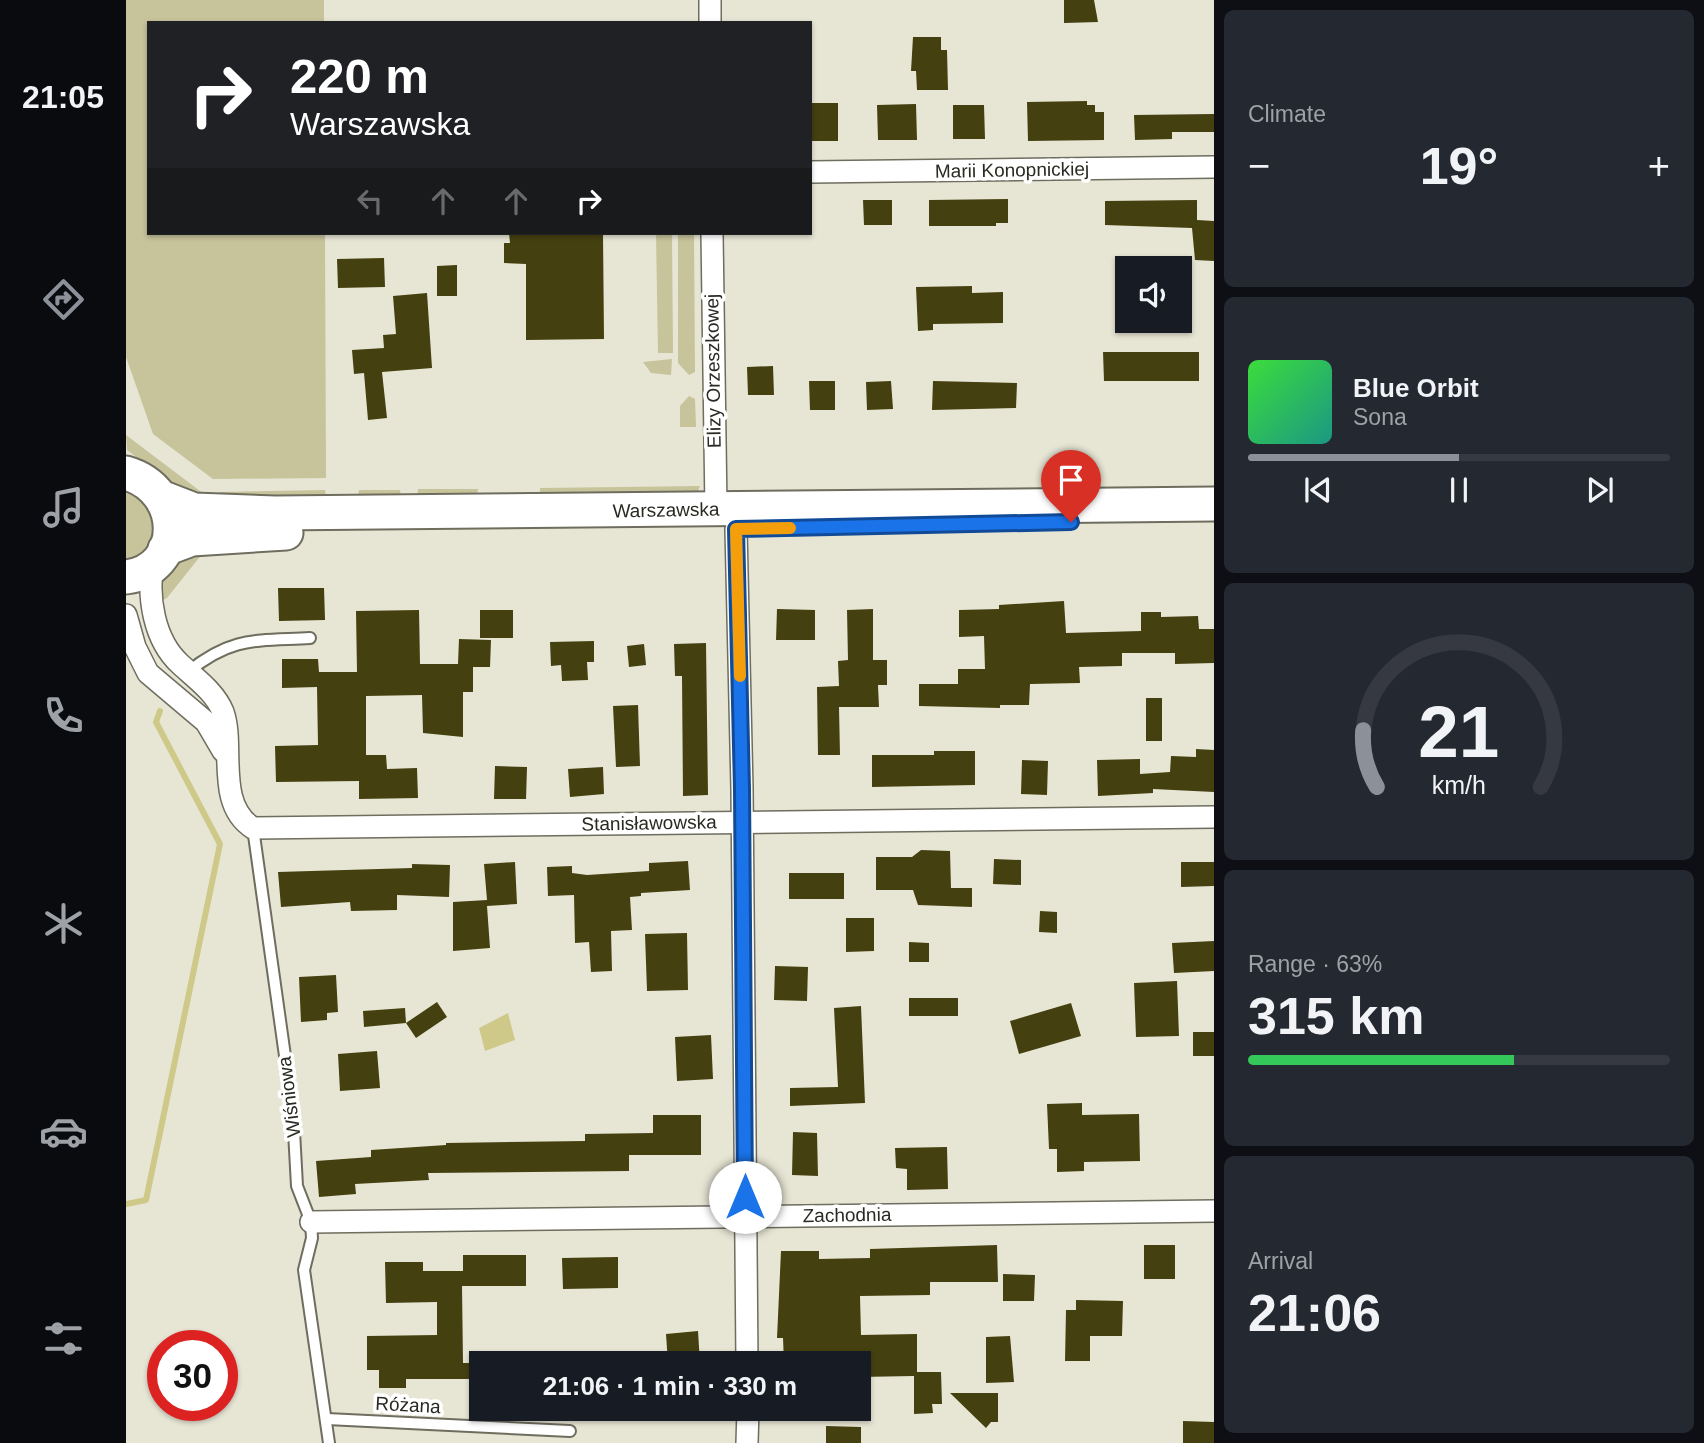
<!DOCTYPE html>
<html lang="en">
<head>
<meta charset="utf-8">
<style>
	body { margin:0; font-family:Arial,sans-serif; background:#242831; color:#f1f3f6; height:100vh; display:flex; flex-direction:column; font-size:26px; white-space:nowrap }
	* { box-sizing:border-box; margin:0 }
	p { font-size:23px; color:#9ea1a6 }
	.icon { flex:none; width:38px; height:38px; fill:none; stroke:currentColor; stroke-width:2; stroke-linecap:round; stroke-linejoin:round }
	.map { position:relative; flex:1; overflow:hidden }
	.panel { display:flex; flex-direction:column; gap:10px; padding:10px; background:#0d0f14; width:490px }
	.panel>* { flex:none }
	.top-card { position:absolute; left:21px; top:21px; width:665px; height:214px; border-radius:0px; box-shadow:0 2px 5px #0004; background:#202124; color:#fff; overflow:hidden }
	.controls { position:absolute; left:989px; top:256px; display:grid; gap:14px }
	.controls a { display:grid; place-items:center; width:77px; height:77px; border-radius:0px; background:#171b24; box-shadow:0 2px 5px #0004; font-size:35px }
	.speed { position:absolute; left:21px; top:1330px; display:flex; gap:14px; font-size:35px; font-weight:700; text-align:center }
	.speed>* { display:grid; place-content:center; width:91px; height:91px; border-radius:50%; background:#171b24; box-shadow:0 2px 5px #0004; line-height:1 }
	.speed .limit { border:10px solid #d22; background:#fff; color:#111 }
	.pin { position:absolute; display:grid; place-items:center; width:60px; height:60px; color:#fff; margin:-72px -30px; border-radius:50% 50% 50% 0; rotate:-45deg; box-shadow:0 0 7px #0007 }
	.pin .icon { rotate:45deg }
	.me { position:absolute; width:77px; margin:-38px; rotate:0deg; stroke-linejoin:round; filter:drop-shadow(0 0 5px #0008) }
	.turn { display:flex; align-items:center; gap:24px; height:147px; padding:0 28px; font-size:32px }
	.turn .icon { width:91px; height:91px; stroke-width:2.5 }
	.turn b { display:block; font-size:49px; line-height:60px }
	.lanes { display:flex; align-items:center; height:66px; padding:0 28px; background:#0003; justify-content:center; gap:35px; direction:ltr }
	.lanes .off { opacity:.35 }
	.big { font-size:52px; font-weight:600; line-height:1.1 }
	.panel .tile { flex:1; display:flex; flex-direction:column; justify-content:center; gap:10px; min-width:0; padding:0 24px; border-radius:10px; background:#242831 }
	.panel .dial { align-items:center; gap:0 }
	.dial svg { height:182px; overflow:visible; fill:none; stroke:#363941; stroke-width:7; stroke-linecap:round; text-anchor:middle }
	.dial text { fill:#f1f3f6; stroke:none }
	.song { display:flex; align-items:center; gap:21px }
	.cover { width:84px; height:84px; border-radius:10px; background:linear-gradient(135deg,hsl(120 70% 55%),hsl(170 70% 35%)) }
	.played { height:7px; border-radius:4px; background:linear-gradient(90deg,#8c9099 50%,#363941 50%) }
	.keys { display:flex; justify-content:space-around; direction:ltr }
	.heat { display:flex; justify-content:space-between; align-items:center; font-size:38px; direction:ltr }
	.charge { height:10px; border-radius:5px; background:linear-gradient(90deg,#34c759 63%,#363941 0) }
	.trip { position:absolute; left:343px; top:1351px; width:402px; height:70px; border-radius:0px; background:#171b24; box-shadow:0 2px 5px #0004; font-weight:600; line-height:70px; text-align:center }
	main { display:flex; flex:1; min-height:0 }
	.dock { display:flex; flex-direction:column; width:126px; justify-content:space-around; align-items:center; background:#090b0e; color:#9ea1a6 }
	.dock .icon { width:49px; height:49px }
	.dock .active { color:#8c9099 }
	.dock b { font-size:32px; color:#f1f3f6 }
	.map>svg:first-child { display:block }
	.green { fill:#c7c39b }
	.water { fill:#cfc989 }
	.lines { fill:none; stroke-linecap:round; stroke-linejoin:round }
	.stream { stroke:#cfc989; stroke-width:6 }
	.building { fill:#45400f }
	.service-casing { stroke:#6e6d5e; stroke-width:14 }
	.minor-casing { stroke:#6e6d5e; stroke-width:24 }
	.primary-casing { stroke:#6e6d5e; stroke-width:37 }
	.service { stroke:#fff; stroke-width:10 }
	.minor { stroke:#fff; stroke-width:21 }
	.primary { stroke:#fff; stroke-width:33 }
	.route-casing { stroke:#114b97; stroke-width:18 }
	.route { stroke:#1a73e8; stroke-width:12 }
	.slow { stroke:#f59e0b; stroke-width:12 }
	.labels { text-anchor:middle; dominant-baseline:central; stroke-width:7; stroke-linejoin:round; paint-order:stroke }
	.street-label { font-size:19px; fill:#2a2a23; stroke:#fff }
</style>
</head>
<body>
<main>
<nav class="dock">
<b>21:05</b>
<svg class="icon active" aria-label="directions" viewBox="0 0 24 24"><path d="M12 3l9 9-9 9-9-9zM9 14v-3h6M13 9l2 2-2 2"/></svg>
<svg class="icon" aria-label="music" viewBox="0 0 24 24"><path d="M9 18V5l10-2v13"/><circle cx="6" cy="18" r="3"/><circle cx="16" cy="16" r="3"/></svg>
<svg class="icon" aria-label="phone" viewBox="0 0 24 24"><path d="M5 4h4l2 5-3 2q2 4 5 5l2-3 5 2v4C11 20 4 13 5 4z"/></svg>
<svg class="icon" aria-label="climate" viewBox="0 0 24 24"><path d="M12 3v18M4 7l16 10M4 17L20 7"/></svg>
<svg class="icon" aria-label="car" viewBox="0 0 24 24"><path d="M5 17H2v-5l4-1 3-4h7l3 4 3 1v5h-3M9 17h6M6 11h13"/><circle cx="7" cy="17" r="2"/><circle cx="17" cy="17" r="2"/></svg>
<svg class="icon" aria-label="filters" viewBox="0 0 24 24"><path d="M4 7h16M4 17h16"/><circle cx="9" cy="7" r="2"/><circle cx="15" cy="17" r="2"/></svg>
</nav>
<div class="map">
<svg width="1088" height="1443" viewBox="0 0 1088 1443">
	<rect width="100%" height="100%" fill="#e7e6d5"/>
	<g class="green">
		<polygon points="0,0 198,0 198,23 23,23 23,233 199,233 200,478 87,479 27,434 0,357"/>
		<polygon points="530,233 546,233 547,353 532,353"/>
		<polygon points="552,233 568,233 569,372 563,375 552,363"/>
		<polygon points="546,359 545,375 525,373 517,362"/>
		<polygon points="563,396 569,399 570,427 554,427 554,406"/>
		<polygon points="0,435 78,494 64,498 1,450"/>
		<polygon points="0,483 30,504 28,548 0,566"/>
		<polygon points="574,486 571,493 414,495 414,488"/>
		<polygon points="292,489 352,489 351,494 291,497"/>
		<polygon points="199,490 201,501 89,501 94,492"/>
		<polygon points="233,490 274,490 275,498 231,502"/>
		<path d="M64 552 76 554 41 598 35 601C31 579 47 564 64 552Z"/>
	</g>
	<polygon class="water" points="382,1013 389,1040 359,1051 353,1028"/>
	<g class="lines">
		<polyline class="stream" points="0,1204 20,1200 94,844 30,722 34,711"/>
	</g>
	<g class="building">
		<polygon points="938,0 968,0 972,22 938,23"/>
		<polygon points="787,37 815,37 815,50 821,50 822,90 791,90 790,71 785,71"/>
		<polygon points="961,101 961,105 969,105 969,112 978,112 978,140 902,141 901,102"/>
		<rect x="685" y="103" width="27" height="38"/>
		<polygon points="790,104 791,140 752,140 751,105"/>
		<polygon points="827,105 858,105 859,139 827,139"/>
		<polygon points="1088,114 1088,132 1046,132 1046,139 1009,140 1008,115"/>
		<polygon points="882,199 882,223 870,223 870,226 803,226 803,200"/>
		<polygon points="737,200 766,200 766,225 738,225"/>
		<polygon points="1071,200 1071,220 1088,221 1088,261 1069,260 1066,228 979,225 979,201"/>
		<polygon points="383,233 477,233 478,339 400,340 400,264 378,263 378,243 384,243"/>
		<polygon points="258,258 259,287 212,288 211,259"/>
		<polygon points="331,265 331,296 311,296 311,266"/>
		<polygon points="846,286 846,293 877,292 877,323 807,324 807,330 792,331 790,287"/>
		<polygon points="301,293 306,368 256,372 261,418 242,420 238,373 228,374 226,350 258,348 257,335 270,334 267,296"/>
		<polygon points="977,352 1073,352 1073,381 978,381"/>
		<polygon points="647,366 648,395 622,395 621,367"/>
		<polygon points="683,381 709,381 709,410 684,410"/>
		<polygon points="765,381 767,409 741,410 740,382"/>
		<polygon points="807,381 891,383 890,408 806,410"/>
		<polygon points="152,588 198,588 199,620 153,621"/>
		<polygon points="938,601 940,633 1015,631 1015,612 1035,612 1035,617 1072,616 1073,629 1088,629 1088,663 1049,664 1049,653 996,653 996,666 953,667 954,683 904,684 903,705 874,705 874,708 793,706 793,684 832,684 832,669 859,669 858,636 833,637 833,610 873,609 873,605"/>
		<polygon points="651,609 689,610 689,640 650,640"/>
		<polygon points="747,609 747,660 761,660 761,685 752,685 753,707 713,707 714,755 692,755 691,687 713,686 712,661 722,660 721,610"/>
		<polygon points="293,610 294,664 332,664 333,639 365,640 364,667 347,667 347,692 337,692 337,737 297,733 296,695 240,696 240,755 260,755 261,769 291,768 292,798 233,799 233,781 150,782 149,746 192,745 191,687 156,688 156,659 192,659 193,672 231,672 230,611"/>
		<rect x="354" y="610" width="33" height="28"/>
		<polygon points="468,641 468,662 461,662 462,680 436,681 435,665 425,666 424,642"/>
		<polygon points="580,643 582,795 557,796 556,676 549,676 548,644"/>
		<polygon points="518,644 520,665 503,667 501,646"/>
		<rect x="1020" y="698" width="16" height="43"/>
		<polygon points="512,705 514,766 490,767 487,706"/>
		<polygon points="1070,749 1088,750 1088,792 1027,789 1027,793 972,796 971,760 1014,759 1014,774 1044,772 1045,756 1070,757"/>
		<polygon points="808,751 849,751 849,785 746,787 746,755 808,755"/>
		<polygon points="896,760 922,761 921,795 895,794"/>
		<polygon points="369,766 401,767 400,799 368,799"/>
		<polygon points="477,767 478,794 444,797 442,769"/>
		<polygon points="795,850 824,851 825,888 846,888 846,907 792,905 787,890 750,890 750,857 786,857"/>
		<polygon points="868,859 895,860 895,885 867,884"/>
		<polygon points="562,861 564,890 515,893 515,896 504,897 506,930 485,931 486,971 465,972 463,942 449,943 448,895 422,896 421,867 446,866 446,873 461,875 523,871 523,863"/>
		<polygon points="389,862 391,904 361,906 364,948 327,951 327,902 361,900 358,864"/>
		<polygon points="1055,862 1088,862 1088,886 1055,887"/>
		<polygon points="286,864 324,865 323,897 271,895 271,910 225,911 224,902 155,907 152,872 286,868"/>
		<rect x="663" y="873" width="55" height="26"/>
		<polygon points="914,911 931,912 931,933 913,932"/>
		<polygon points="720,918 748,918 748,951 720,952"/>
		<polygon points="561,933 562,990 521,991 519,934"/>
		<polygon points="1088,941 1088,971 1048,973 1046,943"/>
		<polygon points="783,942 803,943 803,962 783,962"/>
		<polygon points="649,966 682,967 681,1001 648,1000"/>
		<polygon points="210,975 212,1012 201,1013 201,1020 175,1022 173,977"/>
		<polygon points="1051,981 1053,1036 1010,1037 1008,983"/>
		<rect x="783" y="998" width="49" height="18"/>
		<polygon points="311,1002 321,1017 290,1038 280,1023"/>
		<polygon points="945,1003 955,1036 893,1054 884,1021"/>
		<polygon points="735,1006 739,1103 664,1106 664,1088 712,1087 708,1008"/>
		<polygon points="279,1008 280,1023 238,1027 237,1011"/>
		<rect x="1067" y="1032" width="21" height="24"/>
		<polygon points="585,1035 587,1079 551,1081 549,1037"/>
		<polygon points="251,1051 254,1088 214,1091 212,1054"/>
		<polygon points="956,1103 956,1115 1013,1114 1014,1161 958,1162 958,1171 931,1172 931,1149 923,1149 921,1104"/>
		<polygon points="527,1115 575,1115 575,1155 503,1155 503,1171 302,1173 303,1180 229,1184 230,1194 193,1197 190,1161 245,1157 245,1150 320,1145 320,1143 459,1141 459,1134 527,1133"/>
		<polygon points="667,1132 691,1133 692,1176 666,1175"/>
		<polygon points="821,1147 822,1189 781,1190 781,1169 770,1168 769,1148"/>
		<polygon points="871,1245 872,1282 804,1282 804,1295 734,1296 735,1335 791,1334 791,1372 815,1372 816,1404 806,1404 807,1413 788,1414 788,1376 733,1377 733,1363 658,1363 657,1338 651,1338 655,1251 693,1251 693,1259 744,1258 744,1249"/>
		<rect x="1018" y="1245" width="31" height="34"/>
		<polygon points="337,1255 400,1255 400,1286 336,1286 337,1363 355,1363 355,1379 280,1379 280,1388 253,1388 253,1370 241,1370 241,1336 311,1335 311,1302 260,1303 259,1262 297,1262 297,1271 337,1271"/>
		<polygon points="492,1257 492,1288 437,1289 436,1258"/>
		<polygon points="877,1274 909,1275 908,1301 877,1301"/>
		<polygon points="950,1300 997,1301 996,1336 964,1336 964,1361 939,1361 940,1310 950,1310"/>
		<polygon points="572,1331 574,1363 542,1363 540,1334"/>
		<polygon points="884,1336 888,1382 860,1383 860,1337"/>
		<polygon points="824,1393 872,1393 872,1422 865,1422 860,1428"/>
		<polygon points="1057,1421 1088,1422 1088,1443 1057,1443"/>
		<polygon points="700,1426 735,1427 735,1443 700,1443"/>
	</g>
	<g class="lines">
		<defs>
			<g id="service">
				<path d="M62 672C106 636 131 641 184 638"/>
				<polyline points="127,828 167,1113 171,1186 185,1222 186,1238 178,1270 203,1443"/>
				<polyline points="201,1419 444,1431"/>
			</g>
			<g id="minor">
				<polyline points="584,0 584,23"/>
				<polyline points="684,172 1088,167"/>
				<polyline points="586,233 590,509"/>
				<polyline points="610,529 616,789 621,1363"/>
				<path d="M27 564C21 597 28 640 54 664 69 678 89 692 97 712 109 745 89 804 127 828L1088 817"/>
				<polyline points="0,615 9,647 22,673 80,722 97,751"/>
				<polyline points="185,1222 1088,1211"/>
				<polyline points="621,1443 622,1409"/>
			</g>
			<g id="primary">
				<path d="M0 473C59 490 59 570 0 577"/>
				<polyline points="37,498 68,510 149,513 1088,504"/>
				<polyline points="39,549 66,539 160,533"/>
			</g>
		</defs>
		<use href="#service" class="service-casing"/>
		<use href="#minor" class="minor-casing"/>
		<use href="#primary" class="primary-casing"/>
		<use href="#service" class="service"/>
		<use href="#minor" class="minor"/>
		<use href="#primary" class="primary"/>
	</g>
	<g class="lines">
		<defs>
			<polyline id="route" points="619,1197 616,789 610,529 945,522"/>
		</defs>
		<use href="#route" class="route-casing"/>
		<use href="#route" class="route"/>
		<polyline class="slow" points="614,676 610,529 664,528"/>
	</g>
	<g class="labels">
		<g class="street-label">
			<text transform="translate(886 170) rotate(-1)">Marii Konopnickiej</text>
			<text transform="translate(587 371) rotate(-91)">Elizy Orzeszkowej</text>
			<text transform="translate(540 510) rotate(-1)">Warszawska</text>
			<text transform="translate(523 823) rotate(-1)">Stanisławowska</text>
			<text transform="translate(163 1097) rotate(-97)">Wiśniowa</text>
			<text transform="translate(721 1215) rotate(-1)">Zachodnia</text>
			<text transform="translate(282 1405) rotate(3)">Różana</text>
		</g>
	</g>
</svg>
<div class="controls">
<a><svg class="icon" aria-label="sound" viewBox="0 0 24 24"><path d="M4 9h4l5-4v14l-5-4H4zM17 9q2 3 0 6"/></svg></a>
</div>
<div class="speed"><div class="limit">30</div></div>
<div class="pin" style="left:945px;top:522px;background:#d93025"><svg class="icon" aria-label="arrive" viewBox="0 0 24 24"><path d="M6 21V4h12l-3 4 3 4H6"/></svg></div>
<svg class="me" style="left:619px;top:1197px" viewBox="-20 -20 40 40"><circle r="19" fill="#fff"/><path d="M0-13L10 11 0 6-10 11z" fill="#1a73e8"/></svg>
<div class="trip">21:06 · 1 min · 330 m</div>
<div class="top-card">
<div class="turn"><svg class="icon" aria-label="right" viewBox="0 0 24 24"><path d="M7 20v-9h11M14 6l5 5-5 5"/></svg><div><b>220 m</b>Warszawska</div></div>
<div class="lanes"><svg class="icon off" aria-label="left" viewBox="0 0 24 24"><path d="M17 20v-9H6M10 6l-5 5 5 5"/></svg><svg class="icon off" aria-label="ahead" viewBox="0 0 24 24"><path d="M12 20V5M6 11l6-6 6 6"/></svg><svg class="icon off" aria-label="ahead" viewBox="0 0 24 24"><path d="M12 20V5M6 11l6-6 6 6"/></svg><svg class="icon" aria-label="right" viewBox="0 0 24 24"><path d="M7 20v-9h11M14 6l5 5-5 5"/></svg></div>
</div>
</div>
<section class="panel">
<div class="tile"><p>Climate</p>
<div class="heat"><a>−</a><b class="big">19°</b><a>+</a></div>
</div>
<div class="tile">
<div class="song"><i class="cover"></i><div><b>Blue Orbit</b><p>Sona</p></div></div>
<div class="played"></div>
<div class="keys"><svg class="icon" aria-label="previous" viewBox="0 0 24 24"><path d="M18 5L8 12l10 7zM5 5v14"/></svg><svg class="icon" aria-label="pause" viewBox="0 0 24 24"><path d="M8 5v14M16 5v14"/></svg><svg class="icon" aria-label="next" viewBox="0 0 24 24"><path d="M6 5l10 7-10 7zM19 5v14"/></svg></div>
</div>
<div class="tile dial"><svg viewBox="0 0 100 80">
<path d="M14 69A42 42 0 1 1 86 69"/>
<path d="M14 69A42 42 0 0 1 8 44" stroke="#8c9099"/>
<text x="50" y="56" font-size="32" font-weight="700">21</text>
<text x="50" y="72" font-size="11">km/h</text>
</svg></div>
<div class="tile"><p>Range · 63%</p><b class="big">315 km</b><div class="charge"></div></div>
<div class="tile"><p>Arrival</p><b class="big">21:06</b></div>
</section>
</main>
</body>
</html>
